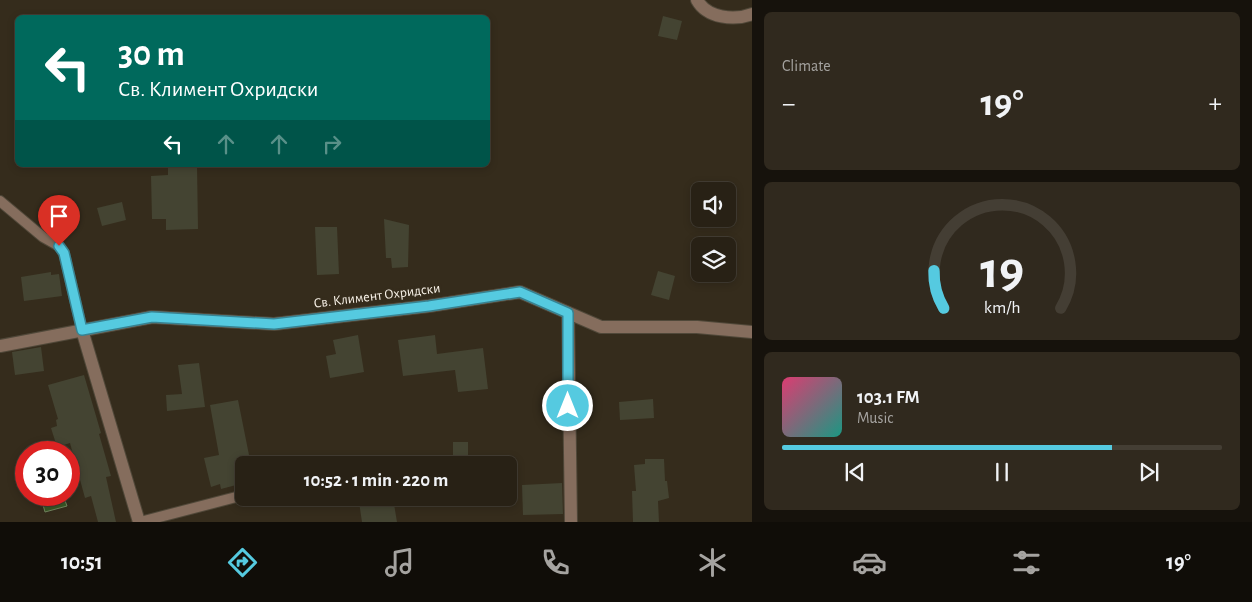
<!DOCTYPE html>
<html lang="en">
<head>
<meta charset="utf-8">
<style>
	body { margin:0; font-family:"Alegreya Sans",sans-serif; background:#30291e; color:#f1f3f6; height:100vh; display:flex; flex-direction:column; font-size:19px; white-space:nowrap }
	* { box-sizing:border-box; margin:0 }
	p { font-size:16px; color:#a5a3a0 }
	.icon { flex:none; width:28px; height:28px; fill:none; stroke:currentColor; stroke-width:2; stroke-linecap:round; stroke-linejoin:round }
	.map { position:relative; flex:1; overflow:hidden }
	.sheet { display:flex; flex-direction:column; gap:12px; padding:12px; background:#16120c; width:500px }
	.sheet>* { flex:none }
	.banner { position:absolute; left:15px; top:15px; width:475px; height:152px; border-radius:8px; box-shadow:0 2px 8px #0003,0 0 0 1px #443e34; background:#00695c; color:#fff; overflow:hidden }
	.buttons { position:absolute; left:691px; top:182px; display:grid; gap:10px }
	.buttons a { display:grid; place-items:center; width:45px; height:45px; border-radius:8px; background:#282115; box-shadow:0 2px 8px #0003,0 0 0 1px #443e34; font-size:25px }
	.speed { position:absolute; left:15px; top:441px; display:flex; gap:10px; font-size:25px; font-weight:700; text-align:center }
	.speed>* { display:grid; place-content:center; width:65px; height:65px; border-radius:50%; background:#282115; box-shadow:0 2px 8px #0003,0 0 0 1px #443e34; line-height:1 }
	.speed .limit { border:8px solid #d22; background:#fff; color:#111 }
	.pin { position:absolute; display:grid; place-items:center; width:42px; height:42px; color:#fff; margin:-51px -21px; border-radius:50% 50% 50% 0; rotate:-45deg; box-shadow:0 0 5px #0007 }
	.pin .icon { rotate:45deg }
	.me { position:absolute; width:55px; margin:-28px; rotate:0deg; stroke-linejoin:round; filter:drop-shadow(0 0 4px #0008) }
	.turn { display:flex; align-items:center; gap:18px; height:105px; padding:0 20px; font-size:22px }
	.turn .icon { width:65px; height:65px; stroke-width:2.5 }
	.turn b { display:block; font-size:35px; line-height:42px }
	.lanes { display:flex; align-items:center; height:48px; padding:0 20px; background:#0003; justify-content:center; gap:25px; direction:ltr }
	.lanes .off { opacity:.35 }
	.big { font-size:38px; font-weight:700; line-height:1.1 }
	.sheet .card { flex:1; display:flex; flex-direction:column; justify-content:center; gap:8px; min-width:0; padding:0 18px; border-radius:8px; background:#30291e }
	.sheet .dial { align-items:center; gap:0 }
	.dial svg { height:130px; overflow:visible; fill:none; stroke:#443e34; stroke-width:7; stroke-linecap:round; text-anchor:middle }
	.dial text { fill:#f1f3f6; stroke:none }
	.song { display:flex; align-items:center; gap:15px }
	.cover { width:60px; height:60px; border-radius:8px; background:linear-gradient(135deg,hsl(340 70% 55%),hsl(170 70% 35%)) }
	.played { height:5px; border-radius:2px; background:linear-gradient(90deg,#55cae0 75%,#443e34 75%) }
	.keys { display:flex; justify-content:space-around; direction:ltr }
	.heat { display:flex; justify-content:space-between; align-items:center; font-size:28px; direction:ltr }
	.trip { position:absolute; left:235px; top:456px; width:282px; height:50px; border-radius:8px; background:#282115; box-shadow:0 2px 8px #0003,0 0 0 1px #443e34; font-weight:700; line-height:50px; text-align:center }
	.tabs { display:flex; height:80px; justify-content:space-around; align-items:center; background:#100d08; color:#a5a3a0 }
	.tabs .icon { width:35px; height:35px }
	.tabs .selected { color:#55cae0 }
	.tabs b { font-size:22px; color:#f1f3f6 }
	main { display:flex; flex:1; min-height:0 }
	.map>svg:first-child { display:block }
	.water { fill:#3a5826; stroke:#738660 }
	.building { fill:#444432 }
	.lines { fill:none; stroke-linecap:round; stroke-linejoin:round }
	.service-casing { stroke:#504839; stroke-width:12 }
	.minor-casing { stroke:#504839; stroke-width:14 }
	.service { stroke:#856d5d; stroke-width:10 }
	.minor { stroke:#856d5d; stroke-width:12 }
	.route-casing { stroke:#378392; stroke-width:12 }
	.route { stroke:#55cae0; stroke-width:9 }
	.labels { text-anchor:middle; dominant-baseline:central; stroke-width:5; stroke-linejoin:round; paint-order:stroke }
	.street-label { font-size:14px; fill:#f9f3e9; stroke:#352c1c }
</style>
</head>
<body>
<main>
<div class="map">
<svg width="752" height="522" viewBox="0 0 752 522">
	<rect width="100%" height="100%" fill="#352c1c"/>
	<polygon class="water" points="63,495 67,506 45,512 42,501"/>
	<g class="building">
		<polygon points="663,16 682,21 677,40 658,36"/>
		<polygon points="168,165 197,165 198,229 166,230 166,219 152,219 151,176 168,175"/>
		<polygon points="122,202 126,220 102,226 97,208"/>
		<polygon points="384,219 409,225 408,267 392,268 391,258 386,258"/>
		<polygon points="315,227 337,227 339,274 317,275"/>
		<polygon points="658,271 675,276 669,300 651,295"/>
		<polygon points="51,272 51,275 59,274 62,296 24,301 21,277"/>
		<polygon points="358,335 364,372 330,378 326,356 336,354 333,340"/>
		<polygon points="435,335 437,354 483,348 488,389 458,392 455,370 403,376 398,340"/>
		<polygon points="41,347 44,371 15,375 12,352"/>
		<polygon points="199,363 205,407 167,411 166,395 182,394 178,365"/>
		<polygon points="84,375 101,433 99,434 111,476 106,477 116,522 98,522 91,496 85,498 70,443 57,447 51,428 57,426 56,420 58,419 48,385"/>
		<polygon points="653,399 654,418 620,420 619,402"/>
		<polygon points="238,400 251,465 244,465 244,483 221,489 220,484 211,487 204,458 219,455 210,405"/>
		<rect x="453" y="442" width="15" height="23"/>
		<polygon points="645,459 664,459 665,481 667,481 669,498 658,501 659,522 633,522 632,491 636,491 634,465 645,464"/>
		<polygon points="562,483 563,514 523,515 522,485"/>
		<polygon points="370,498 393,498 397,522 362,522 359,502 371,500"/>
	</g>
	<g class="lines">
		<defs>
			<g id="service">
				<polyline points="0,201 43,237 59,246 64,253 82,330"/>
				<polyline points="140,522 244,495"/>
			</g>
			<g id="minor">
				<path d="M697 0C707 18 734 21 752 14"/>
				<polyline points="568,313 571,522"/>
				<polyline points="82,330 139,522"/>
				<polyline points="0,346 152,317 274,324 429,306 520,292 601,327 697,327 752,332"/>
			</g>
		</defs>
		<use href="#service" class="service-casing"/>
		<use href="#minor" class="minor-casing"/>
		<use href="#service" class="service"/>
		<use href="#minor" class="minor"/>
	</g>
	<g class="lines">
		<defs>
			<polyline id="route" points="59,246 64,253 82,330 152,317 274,324 429,306 520,292 568,313 568,406"/>
		</defs>
		<use href="#route" class="route-casing"/>
		<use href="#route" class="route"/>
	</g>
	<g class="labels">
		<g class="street-label">
			<text transform="translate(377 296) rotate(-7)">Св. Климент Охридски</text>
		</g>
	</g>
</svg>
<div class="buttons">
<a><svg class="icon" aria-label="sound" viewBox="0 0 24 24"><path d="M4 9h4l5-4v14l-5-4H4zM17 9q2 3 0 6"/></svg></a>
<a><svg class="icon" aria-label="layers" viewBox="0 0 24 24"><path d="M12 4l9 5-9 5-9-5zM3 14l9 5 9-5"/></svg></a>
</div>
<div class="speed"><div class="limit">30</div></div>
<div class="pin" style="left:59px;top:246px;background:#d93025"><svg class="icon" aria-label="arrive" viewBox="0 0 24 24"><path d="M6 21V4h12l-3 4 3 4H6"/></svg></div>
<svg class="me" style="left:568px;top:406px" viewBox="-20 -20 40 40"><circle r="17" fill="#55cae0" stroke="#fff" stroke-width="3"/><path d="M0-11L8 9 0 5-8 9z" fill="#fff"/></svg>
<div class="trip">10:52 · 1 min · 220 m</div>
<div class="banner">
<div class="turn"><svg class="icon" aria-label="left" viewBox="0 0 24 24"><path d="M17 20v-9H6M10 6l-5 5 5 5"/></svg><div><b>30 m</b>Св. Климент Охридски</div></div>
<div class="lanes"><svg class="icon" aria-label="left" viewBox="0 0 24 24"><path d="M17 20v-9H6M10 6l-5 5 5 5"/></svg><svg class="icon off" aria-label="ahead" viewBox="0 0 24 24"><path d="M12 20V5M6 11l6-6 6 6"/></svg><svg class="icon off" aria-label="ahead" viewBox="0 0 24 24"><path d="M12 20V5M6 11l6-6 6 6"/></svg><svg class="icon off" aria-label="right" viewBox="0 0 24 24"><path d="M7 20v-9h11M14 6l5 5-5 5"/></svg></div>
</div>
</div>
<section class="sheet">
<div class="card"><p>Climate</p>
<div class="heat"><a>−</a><b class="big">19°</b><a>+</a></div>
</div>
<div class="card dial"><svg viewBox="0 0 100 80">
<path d="M14 69A42 42 0 1 1 86 69"/>
<path d="M14 69A42 42 0 0 1 8 46" stroke="#55cae0"/>
<text x="50" y="56" font-size="32" font-weight="700">19</text>
<text x="50" y="72" font-size="11">km/h</text>
</svg></div>
<div class="card">
<div class="song"><i class="cover"></i><div><b>103.1 FM</b><p>Music</p></div></div>
<div class="played"></div>
<div class="keys"><svg class="icon" aria-label="previous" viewBox="0 0 24 24"><path d="M18 5L8 12l10 7zM5 5v14"/></svg><svg class="icon" aria-label="pause" viewBox="0 0 24 24"><path d="M8 5v14M16 5v14"/></svg><svg class="icon" aria-label="next" viewBox="0 0 24 24"><path d="M6 5l10 7-10 7zM19 5v14"/></svg></div>
</div>
</section>
</main>
<nav class="tabs">
<b>10:51</b>
<svg class="icon selected" aria-label="directions" viewBox="0 0 24 24"><path d="M12 3l9 9-9 9-9-9zM9 14v-3h6M13 9l2 2-2 2"/></svg>
<svg class="icon" aria-label="music" viewBox="0 0 24 24"><path d="M9 18V5l10-2v13"/><circle cx="6" cy="18" r="3"/><circle cx="16" cy="16" r="3"/></svg>
<svg class="icon" aria-label="phone" viewBox="0 0 24 24"><path d="M5 4h4l2 5-3 2q2 4 5 5l2-3 5 2v4C11 20 4 13 5 4z"/></svg>
<svg class="icon" aria-label="climate" viewBox="0 0 24 24"><path d="M12 3v18M4 7l16 10M4 17L20 7"/></svg>
<svg class="icon" aria-label="car" viewBox="0 0 24 24"><path d="M5 17H2v-5l4-1 3-4h7l3 4 3 1v5h-3M9 17h6M6 11h13"/><circle cx="7" cy="17" r="2"/><circle cx="17" cy="17" r="2"/></svg>
<svg class="icon" aria-label="filters" viewBox="0 0 24 24"><path d="M4 7h16M4 17h16"/><circle cx="9" cy="7" r="2"/><circle cx="15" cy="17" r="2"/></svg>
<b>19°</b>
</nav>
</body>
</html>
